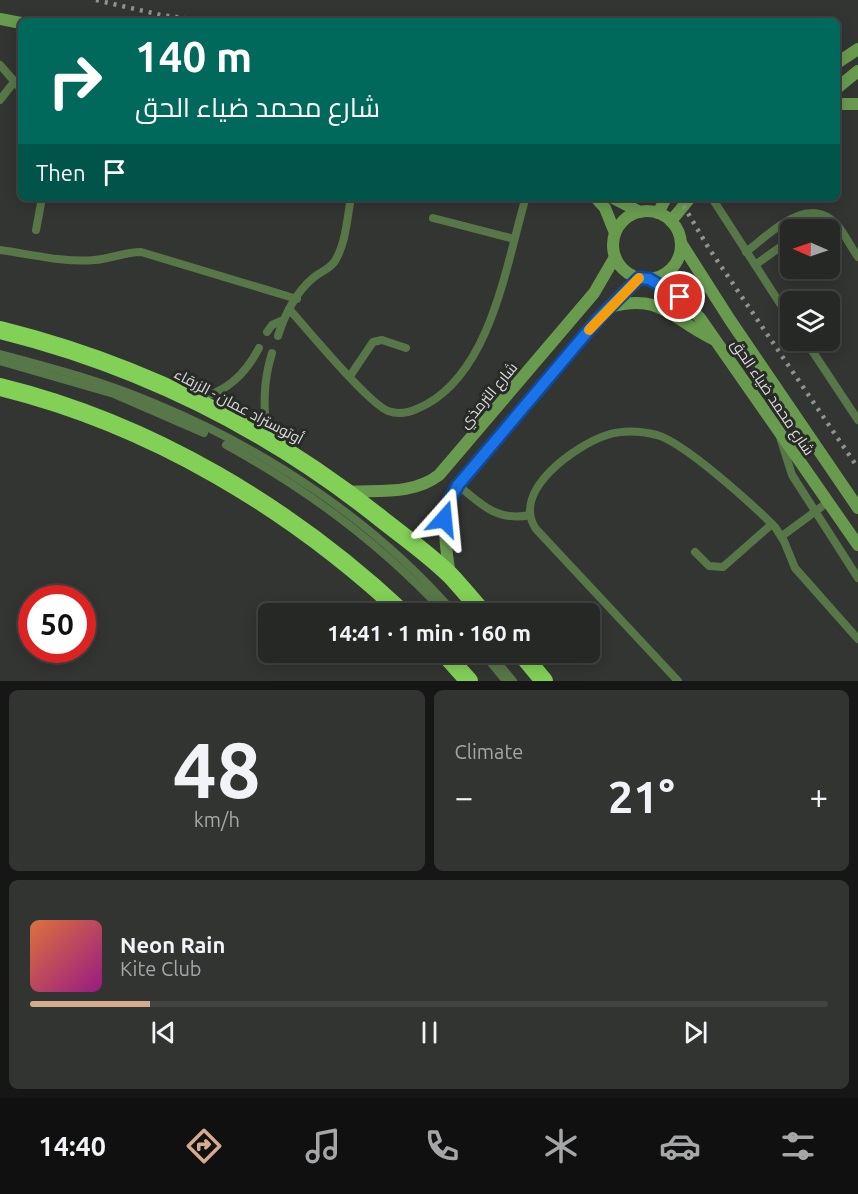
<!DOCTYPE html>
<html lang="en">
<head>
<meta charset="utf-8">
<style>
	body { margin:0; font-family:Ubuntu,Cairo,sans-serif; background:#323432; color:#f1f3f6; height:100vh; display:flex; flex-direction:column; font-size:22px; white-space:nowrap }
	* { box-sizing:border-box; margin:0 }
	p { font-size:20px; color:#a4a6a7 }
	.icon { flex:none; width:33px; height:33px; fill:none; stroke:currentColor; stroke-width:2; stroke-linecap:round; stroke-linejoin:round }
	.map { position:relative; height:681px; overflow:hidden }
	.panel { display:flex; flex-direction:column; gap:9px; padding:9px; background:#151615; flex:1 }
	.panel>* { flex:none }
	.guide { position:absolute; left:18px; top:18px; width:822px; height:183px; border-radius:9px; box-shadow:0 3px 15px #0003,0 0 0 2px #424443; background:#00695c; color:#fff; overflow:hidden }
	.needle { width:39px; rotate:272deg }
	.buttons { position:absolute; left:780px; top:219px; display:grid; gap:12px }
	.buttons a { display:grid; place-items:center; width:60px; height:60px; border-radius:9px; background:#262826; box-shadow:0 3px 15px #0003,0 0 0 2px #424443; font-size:30px }
	.speed { position:absolute; left:18px; top:585px; display:flex; gap:12px; font-size:30px; font-weight:700; text-align:center }
	.speed>* { display:grid; place-content:center; width:78px; height:78px; border-radius:50%; background:#262826; box-shadow:0 3px 15px #0003,0 0 0 2px #424443; line-height:1 }
	.speed .limit { border:9px solid #d22; background:#fff; color:#111 }
	.pin { position:absolute; display:grid; place-items:center; width:51px; height:51px; color:#fff; margin:-26px; border:3px solid #fff; border-radius:50%; box-shadow:0 2px 6px #0007 }
	.me { position:absolute; width:66px; margin:-33px; rotate:18deg; stroke-linejoin:round; filter:drop-shadow(0 0 4px #0008) }
	.turn { display:flex; align-items:center; gap:21px; height:126px; padding:0 18px; font-size:27px }
	.turn .icon { width:78px; height:78px; stroke-width:2.5 }
	.turn b { display:block; font-size:42px; line-height:51px }
	.then { display:flex; align-items:center; height:57px; padding:0 18px; background:#0003; gap:12px; font-size:22px }
	.big { font-size:45px; font-weight:600; line-height:1.1 }
	.panel .card { flex:1; display:flex; flex-direction:column; justify-content:center; gap:9px; min-width:0; padding:0 21px; border-radius:9px; background:#323432 }
	.panel .dial { align-items:center; gap:0 }
	.dial b { font-size:78px; line-height:1 }
	.song { display:flex; align-items:center; gap:18px }
	.cover { width:72px; height:72px; border-radius:9px; background:linear-gradient(135deg,hsl(20 70% 55%),hsl(310 70% 35%)) }
	.played { height:6px; border-radius:3px; background:linear-gradient(90deg,#d6ab8b 15%,#424443 15%) }
	.keys { display:flex; justify-content:space-around; direction:ltr }
	.heat { display:flex; justify-content:space-between; align-items:center; font-size:33px; direction:ltr }
	.panel .tiles { flex:1; display:grid; gap:9px; grid-template-columns:1fr 1fr }
	.card:last-child { grid-column:span 2 }
	.trip { position:absolute; left:258px; top:603px; width:342px; height:60px; border-radius:9px; background:#262826; box-shadow:0 3px 15px #0003,0 0 0 2px #424443; font-weight:600; line-height:60px; text-align:center }
	.tabs { display:flex; height:96px; justify-content:space-around; align-items:center; background:#0f100f; color:#a4a6a7 }
	.tabs .icon { width:42px; height:42px }
	.tabs .current { color:#d6ab8b }
	.tabs b { font-size:27px; color:#f1f3f6 }
	.map>svg:first-child { display:block }
	.lines { fill:none; stroke-linecap:round; stroke-linejoin:round }
	.lane { stroke:#577748; stroke-width:8 }
	.secondary { stroke:#699b4f; stroke-width:12 }
	.highway { stroke:#82d056; stroke-width:18 }
	.rail { stroke:#919391; stroke-width:4.5; stroke-dasharray:3 6; stroke-linecap:butt }
	.route-casing { stroke:#114b97; stroke-width:15 }
	.route { stroke:#1a73e8; stroke-width:10 }
	.slow { stroke:#f59e0b; stroke-width:10 }
	.labels { text-anchor:middle; dominant-baseline:central; stroke-width:6; stroke-linejoin:round; paint-order:stroke }
	.street-label { font-size:15px; fill:#dcdedc; stroke:#292b28 }
</style>
</head>
<body>
<div class="map">
<svg width="858" height="681" viewBox="0 0 858 681">
	<rect width="100%" height="100%" fill="#333532"/>
	<g class="lines">
		<g class="lane">
			<polyline points="0,65 21,89"/>
			<polyline points="0,100 14,82"/>
			<polyline points="712,198 790,319"/>
			<polyline points="433,218 514,239"/>
			<polyline points="36,230 42,198"/>
			<polyline points="807,230 837,226"/>
			<path d="M0 250C30 254 64 263 94 260 111 259 124 252 141 252L297 299"/>
			<path d="M746 252C770 234 808 192 838 226 845 235 851 247 858 257"/>
			<polyline points="755,265 790,240"/>
			<path d="M289 309C307 329 368 403 388 411 402 416 414 411 427 404 491 368 506 266 525 200"/>
			<polyline points="267,332 272,325 281,321"/>
			<path d="M278 336C284 316 296 292 313 278 321 271 329 270 335 261 346 243 347 218 351 198"/>
			<polyline points="805,340 858,420"/>
			<path d="M0 354C53 368 106 382 156 404 267 450 376 522 455 614"/>
			<polyline points="0,361 114,394 204,433"/>
			<polyline points="350,376 373,342 382,340 406,348"/>
			<path d="M197 398C226 393 246 373 259 348"/>
			<polyline points="780,437 792,475 858,578"/>
			<path d="M269 440C262 409 263 382 272 353"/>
			<path d="M226 445C309 490 382 545 446 614"/>
			<path d="M458 485C480 504 498 522 530 515"/>
			<polyline points="782,536 828,502"/>
			<polyline points="695,552 709,566 723,567 772,524"/>
			<polyline points="482,652 506,681"/>
			<polyline points="489,652 513,681"/>
			<path d="M678 681 536 529C510 491 576 445 607 435 623 430 641 431 657 435 685 443 753 505 775 527L784 541 795 568 858 639"/>
		</g>
		<g class="secondary">
			<polyline points="0,19 21,23"/>
			<polyline points="837,63 858,49"/>
			<polyline points="837,88 858,71"/>
			<polyline points="837,104 858,104"/>
			<polyline points="596,198 605,208 615,233"/>
			<polyline points="613,198 640,212"/>
			<circle cx="647" cy="245" r="34"/>
			<polyline points="658,213 666,198"/>
			<polyline points="671,221 690,198"/>
			<polyline points="681,243 730,320 858,508"/>
			<polyline points="649,279 679,297 700,318 858,545"/>
			<path d="M609 307C663 293 669 318 713 339"/>
			<path d="M348 492C379 490 413 495 439 475L594 293 615 257"/>
			<path d="M450 576C446 547 440 520 453 493L599 318 639 278"/>
		</g>
		<g class="highway">
			<path d="M0 330C141 365 271 430 384 521 407 539 431 556 451 576 462 588 473 601 484 614"/>
			<path d="M0 387C151 424 291 508 404 614"/>
			<polyline points="443,652 469,681"/>
			<polyline points="520,652 544,681"/>
		</g>
		<g class="rail">
			<polyline points="96,0 161,15 207,21"/>
			<polyline points="679,198 708,247 858,468"/>
		</g>
	</g>
	<g class="lines">
		<defs>
			<polyline id="route" points="444,519 449,501 458,485 599,318 639,278 649,279 680,297"/>
		</defs>
		<use href="#route" class="route-casing"/>
		<use href="#route" class="route"/>
		<polyline class="slow" points="589,330 639,278"/>
	</g>
	<g class="labels">
		<g class="street-label">
			<text transform="translate(488 395) rotate(-50)">شارع الترمذي</text>
			<text transform="translate(773 397) rotate(56)">شارع محمد ضياء الحق</text>
			<text transform="translate(239 406) rotate(28)">أوتوستراد عمان - الزرقاء</text>
		</g>
	</g>
</svg>
<div class="buttons">
<a><svg class="needle" viewBox="-14 -14 28 28"><path d="M0-13l5 13h-10z" fill="#e53935"/><path d="M0 13l5-13h-10z" fill="#a4a6a7"/></svg></a>
<a><svg class="icon" aria-label="layers" viewBox="0 0 24 24"><path d="M12 4l9 5-9 5-9-5zM3 14l9 5 9-5"/></svg></a>
</div>
<div class="speed"><div class="limit">50</div></div>
<div class="pin" style="left:680px;top:297px;background:#d93025"><svg class="icon" aria-label="arrive" viewBox="0 0 24 24"><path d="M6 21V4h12l-3 4 3 4H6"/></svg></div>
<svg class="me" style="left:444px;top:519px" viewBox="-20 -20 40 40"><path d="M0-17L14 15 0 8-14 15z" fill="#1a73e8" stroke="#fff" stroke-width="4"/></svg>
<div class="trip">14:41 · 1 min · 160 m</div>
<div class="guide">
<div class="turn"><svg class="icon" aria-label="right" viewBox="0 0 24 24"><path d="M7 20v-9h11M14 6l5 5-5 5"/></svg><div><b>140 m</b>شارع محمد ضياء الحق</div></div>
<div class="then">Then<svg class="icon" aria-label="arrive" viewBox="0 0 24 24"><path d="M6 21V4h12l-3 4 3 4H6"/></svg></div>
</div>
</div>
<section class="panel">
<div class="tiles">
<div class="card dial"><b>48</b><p>km/h</p></div>
<div class="card"><p>Climate</p>
<div class="heat"><a>−</a><b class="big">21°</b><a>+</a></div>
</div>
<div class="card">
<div class="song"><i class="cover"></i><div><b>Neon Rain</b><p>Kite Club</p></div></div>
<div class="played"></div>
<div class="keys"><svg class="icon" aria-label="previous" viewBox="0 0 24 24"><path d="M18 5L8 12l10 7zM5 5v14"/></svg><svg class="icon" aria-label="pause" viewBox="0 0 24 24"><path d="M8 5v14M16 5v14"/></svg><svg class="icon" aria-label="next" viewBox="0 0 24 24"><path d="M6 5l10 7-10 7zM19 5v14"/></svg></div>
</div>
</div>
</section>
<nav class="tabs">
<b>14:40</b>
<svg class="icon current" aria-label="directions" viewBox="0 0 24 24"><path d="M12 3l9 9-9 9-9-9zM9 14v-3h6M13 9l2 2-2 2"/></svg>
<svg class="icon" aria-label="music" viewBox="0 0 24 24"><path d="M9 18V5l10-2v13"/><circle cx="6" cy="18" r="3"/><circle cx="16" cy="16" r="3"/></svg>
<svg class="icon" aria-label="phone" viewBox="0 0 24 24"><path d="M5 4h4l2 5-3 2q2 4 5 5l2-3 5 2v4C11 20 4 13 5 4z"/></svg>
<svg class="icon" aria-label="climate" viewBox="0 0 24 24"><path d="M12 3v18M4 7l16 10M4 17L20 7"/></svg>
<svg class="icon" aria-label="car" viewBox="0 0 24 24"><path d="M5 17H2v-5l4-1 3-4h7l3 4 3 1v5h-3M9 17h6M6 11h13"/><circle cx="7" cy="17" r="2"/><circle cx="17" cy="17" r="2"/></svg>
<svg class="icon" aria-label="filters" viewBox="0 0 24 24"><path d="M4 7h16M4 17h16"/><circle cx="9" cy="7" r="2"/><circle cx="15" cy="17" r="2"/></svg>
</nav>
</body>
</html>
